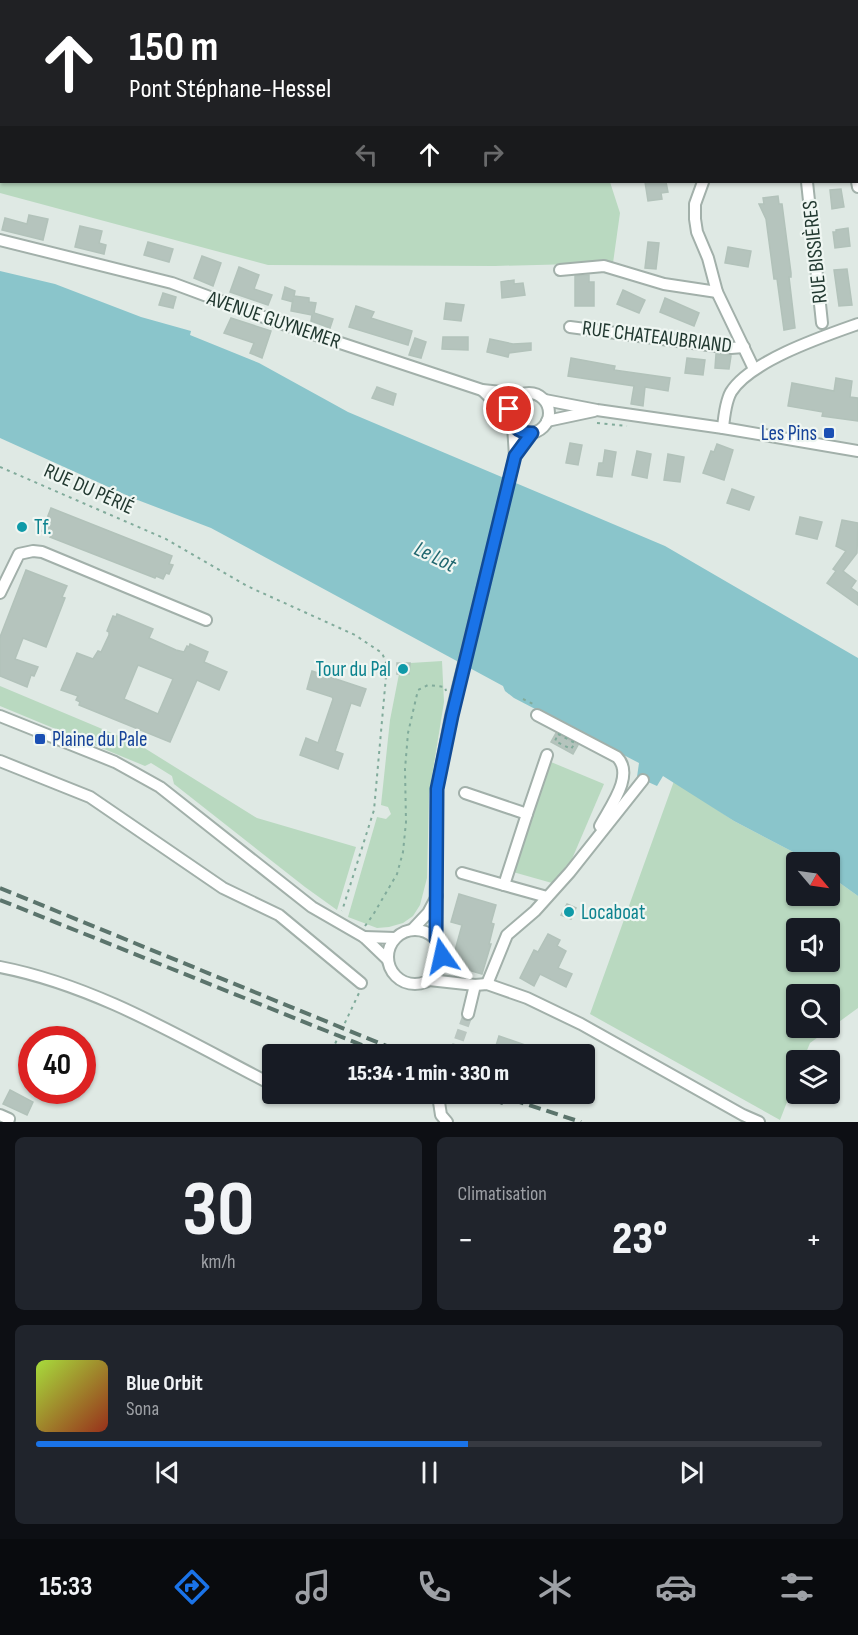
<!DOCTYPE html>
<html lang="fr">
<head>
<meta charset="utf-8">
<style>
	body { margin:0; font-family:"Sofia Sans Condensed",sans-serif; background:#20242c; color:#f1f3f6; height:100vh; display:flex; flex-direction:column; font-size:22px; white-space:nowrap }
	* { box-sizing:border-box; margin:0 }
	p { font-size:20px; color:#9ea1a6 }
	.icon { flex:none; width:33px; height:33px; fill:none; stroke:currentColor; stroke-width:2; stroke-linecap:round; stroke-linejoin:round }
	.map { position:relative; height:1122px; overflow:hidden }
	.sheet { display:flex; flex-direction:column; gap:15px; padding:15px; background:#0d0f14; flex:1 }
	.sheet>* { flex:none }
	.banner { position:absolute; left:0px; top:0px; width:858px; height:183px; box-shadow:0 2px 4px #0004; background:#202124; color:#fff; overflow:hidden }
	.needle { width:39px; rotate:119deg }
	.controls { position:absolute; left:786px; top:852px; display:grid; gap:12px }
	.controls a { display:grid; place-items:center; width:54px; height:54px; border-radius:6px; background:#171b24; box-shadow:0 2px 4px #0004; font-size:30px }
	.speed { position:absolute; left:18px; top:1026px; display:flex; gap:12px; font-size:30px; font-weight:700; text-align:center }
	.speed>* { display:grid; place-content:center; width:78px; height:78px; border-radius:50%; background:#171b24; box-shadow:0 2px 4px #0004; line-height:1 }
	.speed .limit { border:9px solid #d22; background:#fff; color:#111 }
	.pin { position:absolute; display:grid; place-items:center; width:51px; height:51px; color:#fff; margin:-26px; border:3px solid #fff; border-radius:50%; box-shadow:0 2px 6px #0007 }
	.me { position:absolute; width:66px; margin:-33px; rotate:349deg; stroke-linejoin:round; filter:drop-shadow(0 0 4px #0008) }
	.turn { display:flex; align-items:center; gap:21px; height:126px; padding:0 30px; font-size:27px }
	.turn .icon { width:78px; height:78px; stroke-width:2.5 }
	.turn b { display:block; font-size:42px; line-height:51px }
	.lanes { display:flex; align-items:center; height:57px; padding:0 30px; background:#0003; justify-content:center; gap:30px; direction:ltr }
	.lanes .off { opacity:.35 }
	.big { font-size:45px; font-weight:800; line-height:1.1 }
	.sheet .tile { flex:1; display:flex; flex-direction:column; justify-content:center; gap:9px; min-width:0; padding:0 21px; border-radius:9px; background:#20242c }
	.sheet .dial { align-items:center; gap:0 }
	.dial b { font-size:78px; line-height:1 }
	.song { display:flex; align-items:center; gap:18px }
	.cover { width:72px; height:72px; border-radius:9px; background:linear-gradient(135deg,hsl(80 70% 55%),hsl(10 70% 35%)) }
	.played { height:6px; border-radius:3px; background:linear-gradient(90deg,#1a73e8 55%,#363941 55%) }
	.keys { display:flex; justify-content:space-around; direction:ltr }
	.heat { display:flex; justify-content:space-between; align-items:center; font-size:33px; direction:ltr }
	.sheet .tiles { flex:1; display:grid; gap:15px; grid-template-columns:1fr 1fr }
	.tile:last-child { grid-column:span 2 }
	.trip { position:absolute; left:262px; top:1044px; width:333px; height:60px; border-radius:6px; background:#171b24; box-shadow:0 2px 4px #0004; font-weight:800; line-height:60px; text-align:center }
	.tab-bar { display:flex; height:96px; justify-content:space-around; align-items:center; background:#090b0e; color:#9ea1a6 }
	.tab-bar .icon { width:42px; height:42px }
	.tab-bar .active { color:#1a73e8 }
	.tab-bar b { font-size:27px; color:#f1f3f6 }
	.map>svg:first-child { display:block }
	.green { fill:#b9d9c0; fill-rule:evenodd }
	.water { fill:#8ac5cb }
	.building { fill:#b5c4bd; stroke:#b2c2ba; stroke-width:1.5; fill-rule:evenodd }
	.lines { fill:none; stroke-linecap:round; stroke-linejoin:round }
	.minor-tunnel { stroke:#b9c6c0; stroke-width:10; stroke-dasharray:10 5; stroke-linecap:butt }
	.minor-casing { stroke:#a2b0aa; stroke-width:14 }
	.path { stroke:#81ab9b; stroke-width:2; stroke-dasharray:3 4.5; stroke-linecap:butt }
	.minor { stroke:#fff; stroke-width:10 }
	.rail { stroke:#5b746c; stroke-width:4; stroke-dasharray:12 6; stroke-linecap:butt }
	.route-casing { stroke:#114b97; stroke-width:15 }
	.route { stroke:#1a73e8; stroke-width:10 }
	.transit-dot { fill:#1a4fb4; stroke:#eff6f2; stroke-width:2 }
	.culture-dot { fill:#0f9aa8; stroke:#eff6f2; stroke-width:2 }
	.labels { text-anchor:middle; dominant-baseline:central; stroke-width:4.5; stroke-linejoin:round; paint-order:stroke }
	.street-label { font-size:21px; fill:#213830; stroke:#eff6f2 }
	.transit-label { font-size:21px; fill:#164399; stroke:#eff6f2; text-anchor:end }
	.culture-label { font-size:21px; fill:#0d838f; stroke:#eff6f2; text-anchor:start }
	.water-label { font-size:22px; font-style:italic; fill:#20676f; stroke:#eff6f2 }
</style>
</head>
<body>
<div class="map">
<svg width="858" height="1122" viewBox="0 0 858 1122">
	<rect width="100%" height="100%" fill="#dfe9e4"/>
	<g class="green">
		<polygon points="0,0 451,1 2,2 2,182 610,182 620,213 613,263 495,266 268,265 0,193"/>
		<polygon points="442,661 444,702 429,795 427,878 420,905 413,916 403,923 389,927 377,928 348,917 377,817 386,819 391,814 388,807 381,805 390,720 399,674 409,674 410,663"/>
		<polygon points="0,686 138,744 257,818 356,847 337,910 305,887 174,784 172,776 151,763 145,766 0,706"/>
		<polygon points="551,762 604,784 572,859 552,883 513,872"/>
		<path d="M674 781 734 821 797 854 810 862H796V896H830V876L858 896V1008L810 1043 803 1060H796V1079L780 1120 590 1014ZM796 928H830V962H796ZM796 994H830V1028H796Z"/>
	</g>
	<polygon class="water" points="0,271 55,284 141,317 191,331 190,335 259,363 348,412 665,546 858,658 858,896 830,876 830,862 810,862 797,854 734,821 663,776 657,786 637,777 639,763 514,698 505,691 503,686 211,528 135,499 0,438"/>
	<g class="building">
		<polygon points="645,182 666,182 668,192 661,193 662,199 648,201"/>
		<polygon points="841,189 844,207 832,209 830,190"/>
		<polygon points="778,196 779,204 782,204 791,273 791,277 789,277 795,328 784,330 777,279 774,279 766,219 759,204 764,204 763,198"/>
		<polygon points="29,215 48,219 43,240 2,230 5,218 27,224"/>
		<polygon points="80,226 102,231 99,243 106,245 104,254 75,247"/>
		<polygon points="848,228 850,246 835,248 833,232 836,232 836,230"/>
		<polygon points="148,242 173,249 169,262 144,255"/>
		<polygon points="648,242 659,243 656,269 645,268"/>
		<polygon points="728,247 751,251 748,267 725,263"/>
		<polygon points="202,256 221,263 213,286 194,278"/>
		<polygon points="239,267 259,275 254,289 272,295 268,305 230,292"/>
		<polygon points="847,269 852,305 839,306 834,270"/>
		<polygon points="589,275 589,282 594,282 594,306 575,306 575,276"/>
		<polygon points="514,280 514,284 523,283 525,295 502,298 501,282"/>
		<polygon points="285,287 295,291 294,296 309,298 309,302 316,303 314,313 333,319 330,328 311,321 312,315 291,311 293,298 293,302 282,299"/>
		<polygon points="623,290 645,300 639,313 617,304"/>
		<polygon points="163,293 176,297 173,308 159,305"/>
		<polygon points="665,298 699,313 694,326 660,312"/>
		<polygon points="446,303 464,305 461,321 444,319"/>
		<polygon points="356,306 374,312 371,318 412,331 408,345 349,327"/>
		<polygon points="231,318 271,331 262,358 250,353 254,343 224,333"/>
		<polygon points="443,337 468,337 468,350 442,349"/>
		<polygon points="415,338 426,342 421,358 409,355"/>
		<polygon points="490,339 513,344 531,343 531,350 509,353 508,357 487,352"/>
		<polygon points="716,354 731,356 729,369 715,368"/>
		<polygon points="571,358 615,366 614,370 670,378 668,391 645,387 643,406 631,404 634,386 568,376"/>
		<polygon points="687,358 705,360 703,375 685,373"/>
		<polygon points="836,378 852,381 850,397 858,398 858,421 822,416 823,412 788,406 792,383 834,391"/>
		<polygon points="377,387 396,394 393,405 372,398"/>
		<polygon points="570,443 582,445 578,465 566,463"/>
		<polygon points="717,444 733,450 724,480 703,473 711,451 714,452"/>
		<polygon points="605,450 616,452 612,477 597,475 599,463 603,463"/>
		<polygon points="637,451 651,454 647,478 632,475"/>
		<polygon points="668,454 684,457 680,482 664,480"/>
		<polygon points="732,489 754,497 749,510 727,503"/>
		<polygon points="51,508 172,556 169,564 173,565 169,574 166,573 163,579 156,576 155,578 50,537 51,535 42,531"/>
		<polygon points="800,517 822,522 817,539 796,534"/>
		<polygon points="842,520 858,523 857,553 843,571 856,581 851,588 858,593 858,605 827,583 836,571 833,569 846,551 836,546"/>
		<polygon points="26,570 67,586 62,597 65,598 46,647 23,638 15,659 38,667 34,676 31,675 27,687 0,676 0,637"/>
		<path d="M117 614 153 629 149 638 176 650 184 652 187 646 189 647 190 644 208 652 204 662 227 672 219 690 197 680 170 742 79 705 80 702 76 700 78 696 61 690 77 653 93 659 98 651 101 652 109 635V632L107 631 113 616 116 617ZM138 665 173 679 158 714 124 699Z"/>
		<polygon points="397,663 410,663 409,674 397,674"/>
		<polygon points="312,671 366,689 360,706 351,703 335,751 343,754 338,769 300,755 306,738 318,743 333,699 332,697 307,689"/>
		<polygon points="556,733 578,745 573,754 551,742"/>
		<polygon points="459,894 496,905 491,923 494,924 489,944 491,944 482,974 451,965 462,925 451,922"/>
		<polygon points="567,904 576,908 571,919 561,915"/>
		<polygon points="548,934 560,940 557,946 566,951 558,968 572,974 566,987 540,974 534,986 520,978 534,950 538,952"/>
		<polygon points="499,1036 525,1045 524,1047 541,1054 512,1054 495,1049"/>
		<polygon points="10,1090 33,1102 27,1115 3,1104"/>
	</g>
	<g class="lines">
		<polyline class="minor-tunnel" points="454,1054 468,1014"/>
		<defs>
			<g id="minor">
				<polyline points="667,0 667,2"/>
				<polyline points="856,176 858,187"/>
				<polyline points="703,182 695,204 695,219 697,232 708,258 717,292 754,369"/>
				<polyline points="807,182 822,323"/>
				<polyline points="0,240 172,283 277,322 482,390 521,394"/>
				<polyline points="560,270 604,266 664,284 717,292"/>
				<polyline points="570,327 731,348 744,347"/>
				<polyline points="482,390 509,416"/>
				<circle cx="529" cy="413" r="20"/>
				<polyline points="545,400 597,410 723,428 858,451"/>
				<polyline points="547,421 594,411"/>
				<path d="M723 428C724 417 726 401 731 392 750 361 824 336 858 324"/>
				<polyline points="0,593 19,554 33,551 42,552 206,620"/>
				<path d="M537 715 617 757C635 775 610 807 600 826"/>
				<polyline points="0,716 115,762 160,787 312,907 364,937 388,960"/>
				<polyline points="0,761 90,797 223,888 279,915 361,983"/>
				<polyline points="465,793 527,814 504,885 547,897"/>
				<polyline points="527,814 547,755"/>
				<polyline points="462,873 504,885"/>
				<circle cx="415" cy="957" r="27"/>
				<polyline points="412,930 428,913 437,896"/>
				<polyline points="364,937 395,938"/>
				<polyline points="436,939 437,789 451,716 515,456 513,426"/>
				<path d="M0 967C98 986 185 1040 273 1085"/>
				<polyline points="429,980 475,985 487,984 527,998 581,1024 743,1115 759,1122"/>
				<polyline points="487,984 507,935 535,911 570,872 643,780"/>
				<polyline points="468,1014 475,985"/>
				<polyline points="290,1094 292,1094"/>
				<polyline points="439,1102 441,1115 447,1122"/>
				<polyline points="0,1115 9,1119 8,1122"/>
			</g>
		</defs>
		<use href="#minor" class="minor-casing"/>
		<g class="path">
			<polyline points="455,0 456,2"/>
			<polyline points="597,423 627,426"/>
			<polyline points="0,467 166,539 247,586 355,635 382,653 387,665 374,810 342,911"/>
			<polyline points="523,699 533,704"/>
			<polygon points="558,734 575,743 571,749 555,741"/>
			<polyline points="365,926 373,915 397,874 403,852 406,822 405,769 408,733 418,690 428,685 445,687 446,691"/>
			<polyline points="352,1054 334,1046 359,993"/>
		</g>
		<use href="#minor" class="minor"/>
		<g class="rail">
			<polyline points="0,888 406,1054"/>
			<polyline points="0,900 384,1054"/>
			<polyline points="476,1094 503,1103"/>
			<polyline points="495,1094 581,1122"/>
		</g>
	</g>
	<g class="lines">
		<defs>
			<path id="route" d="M442 956 441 947 436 939 437 789 452 716 515 456 532 433C517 433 509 424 509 409"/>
		</defs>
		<use href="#route" class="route-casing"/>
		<use href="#route" class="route"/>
	</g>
	<g class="transit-dot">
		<rect x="823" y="427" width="12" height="12" rx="3"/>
		<rect x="34" y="733" width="12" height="12" rx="3"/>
	</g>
	<g class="culture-dot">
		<circle cx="22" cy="527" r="6"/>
		<circle cx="403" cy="669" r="6"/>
		<circle cx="569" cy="912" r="6"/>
	</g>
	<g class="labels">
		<g class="street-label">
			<text transform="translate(815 252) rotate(-96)">RUE BISSIÈRES</text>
			<text transform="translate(274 320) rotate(19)">AVENUE GUYNEMER</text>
			<text transform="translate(657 337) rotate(7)">RUE CHATEAUBRIAND</text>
			<text transform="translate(89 489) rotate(24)">RUE DU PÉRIÉ</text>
		</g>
		<g class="transit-label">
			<text x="817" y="433">Les Pins</text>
			<text x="52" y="739" text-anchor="start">Plaine du Pale</text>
		</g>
		<g class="culture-label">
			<text x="34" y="527">Tf.</text>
			<text x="391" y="669" text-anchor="end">Tour du Pal</text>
			<text x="581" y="912">Locaboat</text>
		</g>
		<g class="water-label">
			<text transform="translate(435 557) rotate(26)">Le Lot</text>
		</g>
	</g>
</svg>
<div class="controls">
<a><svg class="needle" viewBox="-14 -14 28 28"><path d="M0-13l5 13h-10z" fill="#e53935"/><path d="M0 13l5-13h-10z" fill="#9ea1a6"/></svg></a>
<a><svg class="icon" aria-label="sound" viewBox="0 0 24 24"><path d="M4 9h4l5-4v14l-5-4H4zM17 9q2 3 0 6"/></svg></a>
<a><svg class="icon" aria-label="search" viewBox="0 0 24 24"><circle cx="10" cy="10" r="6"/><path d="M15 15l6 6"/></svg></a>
<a><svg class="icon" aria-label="layers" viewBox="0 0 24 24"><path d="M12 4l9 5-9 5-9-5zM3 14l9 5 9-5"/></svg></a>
</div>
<div class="speed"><div class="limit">40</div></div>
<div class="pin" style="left:509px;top:409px;background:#d93025"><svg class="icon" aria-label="arrive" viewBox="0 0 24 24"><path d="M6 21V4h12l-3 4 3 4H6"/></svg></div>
<svg class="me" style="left:442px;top:956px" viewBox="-20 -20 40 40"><path d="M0-17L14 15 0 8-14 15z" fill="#1a73e8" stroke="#fff" stroke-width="4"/></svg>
<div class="trip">15:34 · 1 min · 330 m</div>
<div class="banner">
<div class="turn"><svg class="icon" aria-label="ahead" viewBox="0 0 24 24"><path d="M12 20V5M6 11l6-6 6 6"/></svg><div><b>150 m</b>Pont Stéphane-Hessel</div></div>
<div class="lanes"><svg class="icon off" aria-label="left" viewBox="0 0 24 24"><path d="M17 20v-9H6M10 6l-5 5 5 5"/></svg><svg class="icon" aria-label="ahead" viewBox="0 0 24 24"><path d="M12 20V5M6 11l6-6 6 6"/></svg><svg class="icon off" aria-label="right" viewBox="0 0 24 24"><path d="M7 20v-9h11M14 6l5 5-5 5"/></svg></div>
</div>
</div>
<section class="sheet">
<div class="tiles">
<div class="tile dial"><b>30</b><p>km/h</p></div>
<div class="tile"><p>Climatisation</p>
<div class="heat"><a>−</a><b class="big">23°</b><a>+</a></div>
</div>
<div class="tile">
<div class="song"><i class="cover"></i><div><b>Blue Orbit</b><p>Sona</p></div></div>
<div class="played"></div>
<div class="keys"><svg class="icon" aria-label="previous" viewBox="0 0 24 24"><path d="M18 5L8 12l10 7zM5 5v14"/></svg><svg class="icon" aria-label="pause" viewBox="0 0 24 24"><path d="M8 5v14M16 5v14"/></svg><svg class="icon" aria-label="next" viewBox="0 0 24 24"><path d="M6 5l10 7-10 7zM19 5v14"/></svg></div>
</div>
</div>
</section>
<nav class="tab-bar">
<b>15:33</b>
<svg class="icon active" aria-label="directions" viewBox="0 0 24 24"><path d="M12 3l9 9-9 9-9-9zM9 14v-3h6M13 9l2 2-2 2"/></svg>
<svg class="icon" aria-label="music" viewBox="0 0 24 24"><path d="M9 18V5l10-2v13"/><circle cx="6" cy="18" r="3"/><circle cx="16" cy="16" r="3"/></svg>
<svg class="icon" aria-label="phone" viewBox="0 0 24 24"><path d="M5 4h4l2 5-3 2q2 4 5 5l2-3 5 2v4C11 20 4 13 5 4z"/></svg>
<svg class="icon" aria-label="climate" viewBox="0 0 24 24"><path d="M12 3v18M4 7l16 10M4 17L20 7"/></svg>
<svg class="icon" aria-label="car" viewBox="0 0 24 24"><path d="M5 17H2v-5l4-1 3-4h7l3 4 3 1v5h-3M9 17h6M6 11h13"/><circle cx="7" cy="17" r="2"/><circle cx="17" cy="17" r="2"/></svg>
<svg class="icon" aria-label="filters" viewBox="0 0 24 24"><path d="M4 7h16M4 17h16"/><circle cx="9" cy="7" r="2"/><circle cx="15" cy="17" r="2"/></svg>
</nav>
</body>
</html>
